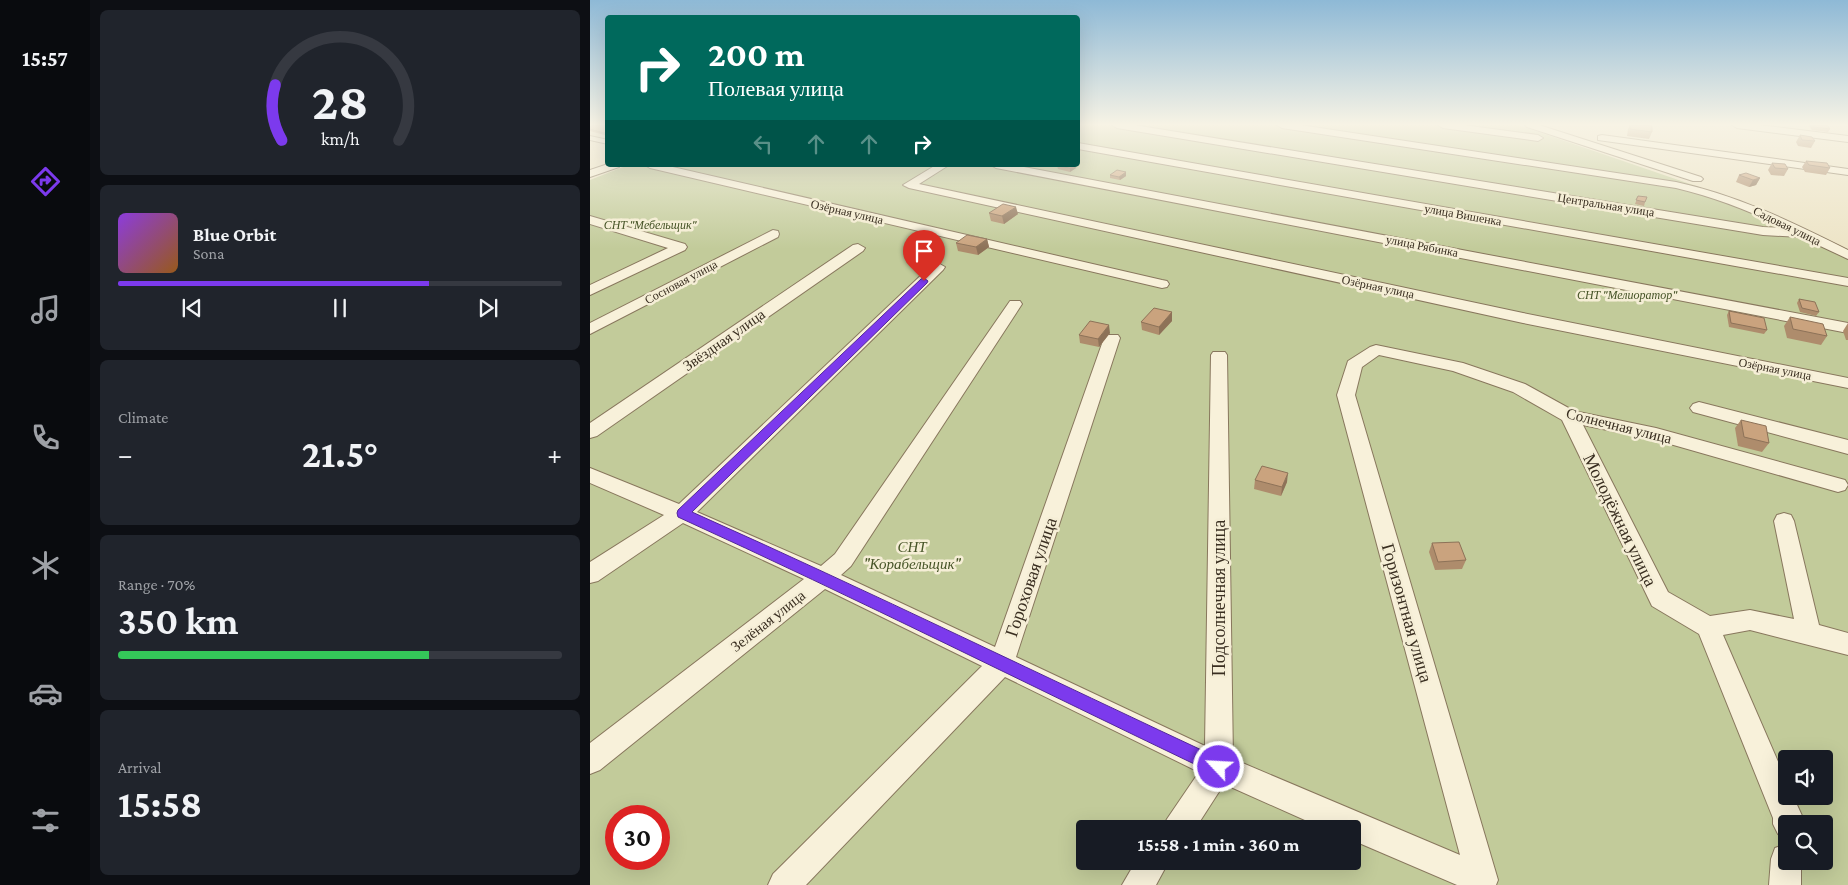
<!DOCTYPE html>
<html lang="en">
<head>
<meta charset="utf-8">
<style>
	body { margin:0; font-family:"Crimson Pro",serif; background:#20242c; color:#f1f3f6; height:100vh; display:flex; flex-direction:column; font-size:19px; white-space:nowrap }
	* { box-sizing:border-box; margin:0 }
	p { font-size:16px; color:#9ea1a6 }
	.icon { flex:none; width:28px; height:28px; fill:none; stroke:currentColor; stroke-width:2; stroke-linecap:round; stroke-linejoin:round }
	.map { position:relative; flex:1; overflow:hidden }
	.sheet { display:flex; flex-direction:column; gap:10px; padding:10px; background:#0d0f14; width:500px }
	.sheet>* { flex:none }
	.banner { position:absolute; left:15px; top:15px; width:475px; height:152px; border-radius:5px; box-shadow:0 5px 20px #0002; background:#00695c; color:#fff; overflow:hidden }
	.controls { position:absolute; left:1188px; top:750px; display:grid; gap:10px }
	.controls a { display:grid; place-items:center; width:55px; height:55px; border-radius:5px; background:#171b24; box-shadow:0 5px 20px #0002; font-size:25px }
	.speed { position:absolute; left:15px; top:805px; display:flex; gap:10px; font-size:25px; font-weight:700; text-align:center }
	.speed>* { display:grid; place-content:center; width:65px; height:65px; border-radius:50%; background:#171b24; box-shadow:0 5px 20px #0002; line-height:1 }
	.speed .limit { border:8px solid #d22; background:#fff; color:#111 }
	.pin { position:absolute; display:grid; place-items:center; width:42px; height:42px; color:#fff; margin:-51px -21px; border-radius:50% 50% 50% 0; rotate:-45deg; box-shadow:0 0 5px #0007 }
	.pin .icon { rotate:45deg }
	.me { position:absolute; width:55px; margin:-28px; rotate:295deg; stroke-linejoin:round; filter:drop-shadow(0 0 4px #0008) }
	.turn { display:flex; align-items:center; gap:18px; height:105px; padding:0 20px; font-size:22px }
	.turn .icon { width:65px; height:65px; stroke-width:2.5 }
	.turn b { display:block; font-size:35px; line-height:42px }
	.lanes { display:flex; align-items:center; height:48px; padding:0 20px; background:#0003; justify-content:center; gap:25px; direction:ltr }
	.lanes .off { opacity:.35 }
	.big { font-size:38px; font-weight:700; line-height:1.1 }
	.sheet .widget { flex:1; display:flex; flex-direction:column; justify-content:center; gap:8px; min-width:0; padding:0 18px; border-radius:8px; background:#20242c }
	.sheet .dial { align-items:center; gap:0 }
	.dial svg { height:130px; overflow:visible; fill:none; stroke:#363941; stroke-width:7; stroke-linecap:round; text-anchor:middle }
	.dial text { fill:#f1f3f6; stroke:none }
	.song { display:flex; align-items:center; gap:15px }
	.cover { width:60px; height:60px; border-radius:8px; background:linear-gradient(135deg,hsl(270 70% 55%),hsl(30 70% 35%)) }
	.played { height:5px; border-radius:2px; background:linear-gradient(90deg,#7c3aed 70%,#363941 70%) }
	.keys { display:flex; justify-content:space-around; direction:ltr }
	.heat { display:flex; justify-content:space-between; align-items:center; font-size:28px; direction:ltr }
	.charge { height:8px; border-radius:4px; background:linear-gradient(90deg,#34c759 70%,#363941 0) }
	.trip { position:absolute; left:486px; top:820px; width:285px; height:50px; border-radius:5px; background:#171b24; box-shadow:0 5px 20px #0002; font-weight:700; line-height:50px; text-align:center }
	main { display:flex; flex:1; min-height:0 }
	.tab-bar { display:flex; flex-direction:column; width:90px; justify-content:space-around; align-items:center; background:#090b0e; color:#9ea1a6 }
	.tab-bar .icon { width:35px; height:35px }
	.tab-bar .selected { color:#7c3aed }
	.tab-bar b { font-size:22px; color:#f1f3f6 }
	.map>svg:first-child { display:block }
	.green { fill:#c2cb9a; fill-rule:evenodd }
	.lines { fill:none; stroke-linecap:round; stroke-linejoin:round }
	.service-casing { stroke:#88775d; stroke-width:2 }
	.minor-casing { stroke:#88775d; stroke-width:2 }
	.service { fill:#f8f1da; fill-rule:evenodd }
	.minor { fill:#f8f1da; fill-rule:evenodd }
	.wall { fill:#ae8c6c }
	.shaded-wall { fill:#8d7258 }
	.building { fill:#caa37e; stroke:#8d7258 }
	.route { fill:#7c3aed; stroke:#51269a }
	.labels { text-anchor:middle; dominant-baseline:central; stroke-width:5; stroke-linejoin:round; paint-order:stroke }
	.far-street-label { font-size:12px; fill:#392e20; stroke:#f5eed6 }
	.far-park-label { font-size:12px; font-style:italic; fill:#465427; stroke:#f5eed6 }
	.street-label { font-size:15px; fill:#392e20; stroke:#f5eed6 }
	.park-label { font-size:15px; font-style:italic; fill:#465427; stroke:#f5eed6 }
	.near-street-label { font-size:18px; fill:#392e20; stroke:#f5eed6 }
</style>
</head>
<body>
<main>
<nav class="tab-bar">
<b>15:57</b>
<svg class="icon selected" aria-label="directions" viewBox="0 0 24 24"><path d="M12 3l9 9-9 9-9-9zM9 14v-3h6M13 9l2 2-2 2"/></svg>
<svg class="icon" aria-label="music" viewBox="0 0 24 24"><path d="M9 18V5l10-2v13"/><circle cx="6" cy="18" r="3"/><circle cx="16" cy="16" r="3"/></svg>
<svg class="icon" aria-label="phone" viewBox="0 0 24 24"><path d="M5 4h4l2 5-3 2q2 4 5 5l2-3 5 2v4C11 20 4 13 5 4z"/></svg>
<svg class="icon" aria-label="climate" viewBox="0 0 24 24"><path d="M12 3v18M4 7l16 10M4 17L20 7"/></svg>
<svg class="icon" aria-label="car" viewBox="0 0 24 24"><path d="M5 17H2v-5l4-1 3-4h7l3 4 3 1v5h-3M9 17h6M6 11h13"/><circle cx="7" cy="17" r="2"/><circle cx="17" cy="17" r="2"/></svg>
<svg class="icon" aria-label="filters" viewBox="0 0 24 24"><path d="M4 7h16M4 17h16"/><circle cx="9" cy="7" r="2"/><circle cx="15" cy="17" r="2"/></svg>
</nav>
<section class="sheet">
<div class="widget dial"><svg viewBox="0 0 100 80">
<path d="M14 69A42 42 0 1 1 86 69"/>
<path d="M14 69A42 42 0 0 1 10 35" stroke="#7c3aed"/>
<text x="50" y="56" font-size="32" font-weight="700">28</text>
<text x="50" y="72" font-size="11">km/h</text>
</svg></div>
<div class="widget">
<div class="song"><i class="cover"></i><div><b>Blue Orbit</b><p>Sona</p></div></div>
<div class="played"></div>
<div class="keys"><svg class="icon" aria-label="previous" viewBox="0 0 24 24"><path d="M18 5L8 12l10 7zM5 5v14"/></svg><svg class="icon" aria-label="pause" viewBox="0 0 24 24"><path d="M8 5v14M16 5v14"/></svg><svg class="icon" aria-label="next" viewBox="0 0 24 24"><path d="M6 5l10 7-10 7zM19 5v14"/></svg></div>
</div>
<div class="widget"><p>Climate</p>
<div class="heat"><a>−</a><b class="big">21.5°</b><a>+</a></div>
</div>
<div class="widget"><p>Range · 70%</p><b class="big">350 km</b><div class="charge"></div></div>
<div class="widget"><p>Arrival</p><b class="big">15:58</b></div>
</section>
<div class="map">
<svg width="1258" height="885" viewBox="0 0 1258 885">
	<rect width="100%" height="100%" fill="#ede4c6"/>
	<path class="green" d="M488 125H928L1173 209 1258 250V885H0V180L38 165H488ZM1196 759H1234V796H1196ZM26 816H69V859H26ZM1196 824H1234V861H1196ZM495 829H762V861H495Z"/>
	<g class="lines">
		<defs>
			<polygon id="service" points="0,136 18,140 18,144 0,140"/>
			<g id="minor">
				<path d="M522 125H544L1173 227 1195 228C1160 211 1124 197 1086 188L692 128 687 125H710L1086 182C1147 195 1202 222 1258 250V259L1211 237 1173 235 527 128Z"/>
				<polygon points="848,125 873,125 948,135 953,138 948,141 853,128"/>
				<polygon points="935,125 949,125 1111,177 1113,179 1111,181 1103,181 937,127"/>
				<polygon points="1142,125 1169,125 1258,136 1258,142 1147,128"/>
				<polygon points="1012,135 1258,169 1258,175 1008,140 1008,136"/>
				<polygon points="488,143 1258,278 1258,286 488,149"/>
				<polygon points="18,164 30,165 29,167 0,177 0,170"/>
				<polygon points="55,165 74,165 572,280 577,281 579,284 577,287 572,288 60,168"/>
				<polygon points="346,165 359,165 329,184 933,313 1258,378 1258,388 933,323 319,188 313,185"/>
				<polygon points="401,165 423,165 1258,323 1258,333 406,168"/>
				<polygon points="0,216 95,244 97,247 95,250 0,295 0,285 78,248 0,224"/>
				<polygon points="183,230 188,231 189,234 188,237 0,334 0,323"/>
				<polygon points="268,244 275,248 273,251 7,436 0,438 0,423 263,245"/>
				<polygon points="348,263 355,267 353,270 107,512 231,566 245,554 420,301 430,301 432,304 261,566 251,575 405,647 514,338 516,335 528,335 530,338 426,657 615,746 621,355 623,352 635,352 637,355 643,759 870,855 747,395 758,361 780,347 786,345 873,363 935,384 984,411 1066,428 1255,480 1258,485 1255,490 1248,492 1066,440 993,425 1078,592 1120,616 1160,610 1204,619 1184,521 1187,515 1194,513 1201,515 1204,521 1229,625 1258,633 1258,655 1160,630 1133,635 1196,780 1196,796 1203,796 1213,818 1213,824 1196,824 1196,838 1188,834 1183,824 1183,818 1109,634 1062,606 972,420 923,392 863,371 789,355 772,367 765,395 908,880 906,885 867,885 762,840 762,829 735,829 634,784 605,829 572,829 577,819 609,772 415,677 216,885 178,885 183,874 392,666 235,589 10,770 0,774 0,743 214,579 93,523 8,581 0,583 0,562 74,515 0,483 0,468 89,504 343,264"/>
				<polygon points="1109,402 1258,440 1258,454 1103,412 1100,408 1103,404"/>
				<polygon points="1196,844 1196,861 1211,861 1211,885 1179,885 1181,859 1185,848"/>
				<polygon points="546,861 579,861 566,885 532,885"/>
			</g>
		</defs>
		<use href="#service" class="service-casing"/>
		<use href="#minor" class="minor-casing"/>
		<use href="#service" class="service"/>
		<use href="#minor" class="minor"/>
	</g>
	<g class="wall">
		<polygon points="18,125 18,136 0,131 0,126"/>
		<polygon points="1040,125 1054,125 1062,132 1059,139 1037,136 1038,129"/>
		<polygon points="1220,125 1237,125 1240,129 1238,132 1222,130 1219,126"/>
		<polygon points="1210,135 1225,141 1221,148 1208,146 1206,142"/>
		<polygon points="1216,161 1240,168 1236,175 1215,172 1212,167"/>
		<polygon points="1182,163 1198,169 1194,176 1181,175 1178,170"/>
		<polygon points="467,166 486,168 480,172 468,169"/>
		<polygon points="536,172 536,176 530,180 520,178 520,175"/>
		<polygon points="1149,175 1170,178 1166,185 1159,187 1146,182"/>
		<polygon points="1048,196 1055,202 1054,206 1045,204"/>
		<polygon points="399,213 428,214 414,224 401,221"/>
		<polygon points="397,239 399,247 388,255 368,251 366,243"/>
		<polygon points="1209,299 1229,312 1226,316 1210,312 1207,303"/>
		<polygon points="1139,311 1177,330 1174,334 1139,327 1137,315"/>
		<polygon points="582,312 582,321 569,335 552,330 551,322"/>
		<polygon points="1200,317 1237,336 1231,345 1197,338 1194,326"/>
		<polygon points="1258,323 1258,340 1256,340 1253,331"/>
		<polygon points="520,333 509,347 490,343 489,335"/>
		<polygon points="1151,420 1179,443 1172,452 1148,446 1145,428"/>
		<polygon points="665,480 697,482 691,496 664,489"/>
		<polygon points="842,543 876,560 872,569 845,570 839,552"/>
	</g>
	<g class="shaded-wall">
		<polygon points="485,165 486,168 480,172 480,168"/>
		<polygon points="536,172 536,176 530,180 529,177"/>
		<polygon points="1170,178 1166,185 1159,187 1163,180"/>
		<polygon points="426,207 428,214 414,224 412,216"/>
		<polygon points="397,239 399,247 388,255 386,247"/>
		<polygon points="582,312 582,321 569,335 569,327"/>
		<polygon points="519,325 520,333 509,347 508,339"/>
		<polygon points="698,473 697,482 691,496 692,487"/>
	</g>
	<g class="building">
		<polygon points="5,125 18,125 18,132 14,133 0,129 0,126"/>
		<polygon points="1040,125 1054,125 1062,126 1062,132 1040,129"/>
		<polygon points="1222,125 1237,125 1240,129 1224,127"/>
		<polygon points="1210,135 1222,137 1225,141 1212,140"/>
		<polygon points="1216,161 1237,163 1240,168 1219,165"/>
		<polygon points="1182,163 1195,164 1198,169 1185,168"/>
		<polygon points="468,165 485,165 480,168 467,166"/>
		<polygon points="527,170 536,172 529,177 520,175"/>
		<polygon points="1156,173 1170,178 1163,180 1149,175"/>
		<polygon points="1048,196 1057,197 1055,202 1046,200"/>
		<polygon points="413,204 426,207 412,216 399,213"/>
		<polygon points="377,235 397,239 386,247 366,243"/>
		<polygon points="1209,299 1225,302 1229,312 1212,308"/>
		<polygon points="564,308 582,312 569,327 551,322"/>
		<polygon points="1139,311 1174,318 1177,330 1141,323"/>
		<polygon points="1200,317 1233,324 1237,336 1203,329"/>
		<polygon points="500,321 519,325 508,339 489,335"/>
		<polygon points="1151,420 1176,426 1179,443 1154,437"/>
		<polygon points="672,466 698,473 692,487 665,480"/>
		<polygon points="869,542 876,560 848,562 842,543"/>
	</g>
	<linearGradient id="sky" x2="0" y2="1"><stop stop-color="#8eb9d6"/><stop offset="0.5" stop-color="#f7f3e5"/><stop offset="1" stop-color="#f7f3e5" stop-opacity="0"/></linearGradient>
	<rect width="1258" height="249" fill="url(#sky)"/>
	<path class="route" d="M334 278 338 281 337 283 102 512C281 592 457 678 635 761L637 767 635 773 629 775 623 773C445 688 268 599 88 517L87 513 88 510 331 279Z"/>
	<g class="labels">
		<g class="far-street-label">
			<text transform="translate(1016 205) rotate(9)">Центральная улица</text>
			<text transform="translate(257 212) rotate(13)">Озёрная улица</text>
			<text transform="translate(873 215) rotate(10)">улица Вишенка</text>
			<text transform="translate(1197 226) rotate(26)">Садовая улица</text>
			<text transform="translate(832 246) rotate(11)">улица Рябинка</text>
			<text transform="translate(91 282) rotate(-28)">Сосновая улица</text>
			<text transform="translate(788 287) rotate(12)">Озёрная улица</text>
			<text transform="translate(1185 369) rotate(11)">Озёрная улица</text>
		</g>
		<g class="far-park-label">
			<text x="60" y="225">СНТ "Мебельщик"</text>
			<text x="1037" y="295">СНТ "Мелиоратор"</text>
		</g>
		<g class="street-label">
			<text transform="translate(134 340) rotate(-35)">Звёздная улица</text>
			<text transform="translate(1029 426) rotate(14)">Солнечная улица</text>
			<text transform="translate(178 621) rotate(-38)">Зелёная улица</text>
		</g>
		<g class="park-label">
			<text x="322" y="547">СНТ<tspan x="322" dy="17">"Корабельщик"</tspan></text>
		</g>
		<g class="near-street-label">
			<text transform="translate(1030 520) rotate(64)">Молодёжная улица</text>
			<text transform="translate(441 577) rotate(-71)">Гороховая улица</text>
			<text transform="translate(629 598) rotate(-90)">Подсолнечная улица</text>
			<text transform="translate(817 613) rotate(74)">Горизонтная улица</text>
		</g>
	</g>
</svg>
<div class="controls">
<a><svg class="icon" aria-label="sound" viewBox="0 0 24 24"><path d="M4 9h4l5-4v14l-5-4H4zM17 9q2 3 0 6"/></svg></a>
<a><svg class="icon" aria-label="search" viewBox="0 0 24 24"><circle cx="10" cy="10" r="6"/><path d="M15 15l6 6"/></svg></a>
</div>
<div class="speed"><div class="limit">30</div></div>
<div class="pin" style="left:334px;top:281px;background:#d93025"><svg class="icon" aria-label="arrive" viewBox="0 0 24 24"><path d="M6 21V4h12l-3 4 3 4H6"/></svg></div>
<svg class="me" style="left:629px;top:767px" viewBox="-20 -20 40 40"><circle r="17" fill="#7c3aed" stroke="#fff" stroke-width="3"/><path d="M0-11L8 9 0 5-8 9z" fill="#fff"/></svg>
<div class="trip">15:58 · 1 min · 360 m</div>
<div class="banner">
<div class="turn"><svg class="icon" aria-label="right" viewBox="0 0 24 24"><path d="M7 20v-9h11M14 6l5 5-5 5"/></svg><div><b>200 m</b>Полевая улица</div></div>
<div class="lanes"><svg class="icon off" aria-label="left" viewBox="0 0 24 24"><path d="M17 20v-9H6M10 6l-5 5 5 5"/></svg><svg class="icon off" aria-label="ahead" viewBox="0 0 24 24"><path d="M12 20V5M6 11l6-6 6 6"/></svg><svg class="icon off" aria-label="ahead" viewBox="0 0 24 24"><path d="M12 20V5M6 11l6-6 6 6"/></svg><svg class="icon" aria-label="right" viewBox="0 0 24 24"><path d="M7 20v-9h11M14 6l5 5-5 5"/></svg></div>
</div>
</div>
</main>
</body>
</html>
